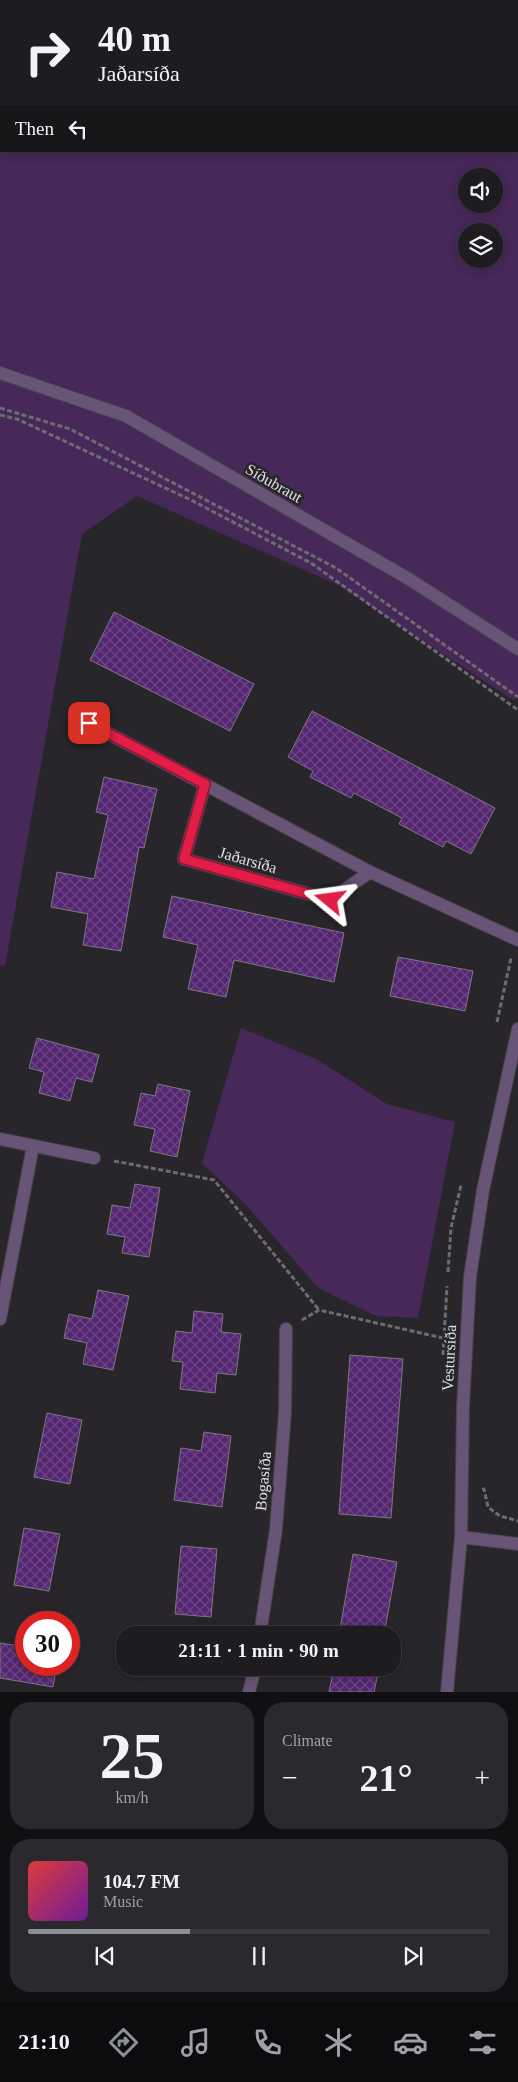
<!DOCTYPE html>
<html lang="en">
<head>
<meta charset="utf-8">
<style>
	body { margin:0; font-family:"Times New Roman",serif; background:#2b292d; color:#f1f3f6; height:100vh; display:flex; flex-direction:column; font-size:19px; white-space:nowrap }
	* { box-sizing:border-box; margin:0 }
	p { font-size:16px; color:#a1a1a5 }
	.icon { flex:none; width:28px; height:28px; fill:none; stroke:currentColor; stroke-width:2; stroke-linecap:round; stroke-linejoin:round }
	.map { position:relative; height:1692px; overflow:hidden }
	.drawer { display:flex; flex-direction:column; gap:10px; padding:10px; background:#100f12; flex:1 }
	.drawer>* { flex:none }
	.hud { position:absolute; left:0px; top:0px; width:519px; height:152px; box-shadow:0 2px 12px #0003,0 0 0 1px #3c3a3e; background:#1e1c20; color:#f1f3f6; overflow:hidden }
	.fabs { position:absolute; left:458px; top:168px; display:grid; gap:10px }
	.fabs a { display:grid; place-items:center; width:45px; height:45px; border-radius:50%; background:#1e1c20; box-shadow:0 2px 12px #0003,0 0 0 1px #3c3a3e; font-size:25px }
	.speed { position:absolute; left:15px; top:1611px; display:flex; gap:10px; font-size:25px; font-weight:700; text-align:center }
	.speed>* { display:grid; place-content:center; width:65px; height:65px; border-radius:50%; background:#1e1c20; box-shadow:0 2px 12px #0003,0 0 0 1px #3c3a3e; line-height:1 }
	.speed .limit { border:8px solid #d22; background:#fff; color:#111 }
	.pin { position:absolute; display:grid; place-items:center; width:42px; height:42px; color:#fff; margin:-21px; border-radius:10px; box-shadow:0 2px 8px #0006 }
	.me { position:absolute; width:55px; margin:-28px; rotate:286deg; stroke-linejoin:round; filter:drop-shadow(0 0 4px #0008) }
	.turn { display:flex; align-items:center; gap:18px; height:105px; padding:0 15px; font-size:22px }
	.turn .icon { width:65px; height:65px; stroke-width:2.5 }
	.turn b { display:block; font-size:35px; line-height:42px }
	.then { display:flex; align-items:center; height:48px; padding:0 15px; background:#0003; gap:10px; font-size:19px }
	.big { font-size:38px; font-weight:700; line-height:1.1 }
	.drawer .tile { flex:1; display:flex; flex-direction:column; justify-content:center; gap:8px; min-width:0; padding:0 18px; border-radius:20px; background:#2b292d }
	.drawer .dial { align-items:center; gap:0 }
	.dial b { font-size:65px; line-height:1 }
	.song { display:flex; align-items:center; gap:15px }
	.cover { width:60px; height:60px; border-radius:8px; background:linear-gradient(135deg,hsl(0 70% 55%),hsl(280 70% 35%)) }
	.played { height:5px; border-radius:2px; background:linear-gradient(90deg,#8c9099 35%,#3c3a3e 35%) }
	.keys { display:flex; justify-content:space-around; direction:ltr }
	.heat { display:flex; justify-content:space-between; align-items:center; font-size:28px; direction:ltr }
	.drawer .tiles { flex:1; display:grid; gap:10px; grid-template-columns:1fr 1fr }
	.tile:last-child { grid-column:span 2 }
	.trip { position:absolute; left:116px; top:1626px; width:285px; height:50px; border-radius:20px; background:#1e1c20; box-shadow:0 2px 12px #0003,0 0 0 1px #3c3a3e; font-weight:700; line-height:50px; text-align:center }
	.tab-bar { display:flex; height:80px; justify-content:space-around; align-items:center; background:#0c0b0d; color:#a1a1a5 }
	.tab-bar .icon { width:35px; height:35px }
	.tab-bar .on { color:#8c9099 }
	.tab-bar b { font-size:22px; color:#f1f3f6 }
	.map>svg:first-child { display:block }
	.grass { fill:#462859; fill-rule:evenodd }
	.building { fill:url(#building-cross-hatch); stroke:#7c787f }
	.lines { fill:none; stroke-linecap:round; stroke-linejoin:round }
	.minor-casing { stroke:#464348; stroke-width:14 }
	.tertiary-casing { stroke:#464348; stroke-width:14 }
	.path { stroke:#6f6c71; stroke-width:3; stroke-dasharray:5 2.5; stroke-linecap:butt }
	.minor { stroke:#675476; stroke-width:12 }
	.tertiary { stroke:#675476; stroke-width:12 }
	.route-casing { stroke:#92132f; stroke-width:12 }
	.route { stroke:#e11d48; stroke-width:9 }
	.labels { text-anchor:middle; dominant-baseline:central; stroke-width:5; stroke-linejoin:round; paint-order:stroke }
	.street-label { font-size:16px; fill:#e1dfe3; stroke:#28252b }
</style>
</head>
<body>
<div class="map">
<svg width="518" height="1692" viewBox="0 0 518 1692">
	<defs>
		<pattern id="building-cross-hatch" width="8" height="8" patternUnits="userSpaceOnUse" patternTransform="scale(1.25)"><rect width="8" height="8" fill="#552671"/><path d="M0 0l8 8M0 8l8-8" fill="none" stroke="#6d4585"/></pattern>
	</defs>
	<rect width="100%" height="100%" fill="#28252b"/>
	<g class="grass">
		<path d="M0 0H518V698L513 700 338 585 137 496 82 534 5 966 0 965ZM1 1H518V151H1ZM466 176H494V204H466ZM466 231H494V259H466Z"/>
		<polygon points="241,1028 316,1059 387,1104 455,1122 418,1318 376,1316 318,1288 247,1206 202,1163"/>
	</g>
	<g class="building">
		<polygon points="114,612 254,684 230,731 90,660"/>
		<polygon points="312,711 495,808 471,854 446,841 443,847 399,824 402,818 354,793 351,798 310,777 313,771 288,757"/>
		<polygon points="104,777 157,789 144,848 139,847 121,951 83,945 88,914 51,907 57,872 94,879 108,815 96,812"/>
		<polygon points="172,896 344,933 334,982 234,960 226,997 188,989 198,945 163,937"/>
		<polygon points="398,957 473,971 465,1011 390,996"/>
		<polygon points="37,1038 99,1055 92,1082 76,1078 70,1101 39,1093 44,1072 29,1068"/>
		<polygon points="158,1084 190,1091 177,1157 150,1151 155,1129 134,1125 141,1093 155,1096"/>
		<polygon points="135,1184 160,1188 149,1257 122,1253 125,1237 107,1234 112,1205 130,1208"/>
		<polygon points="98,1290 129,1296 113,1370 83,1364 87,1343 64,1338 69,1314 92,1319"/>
		<polygon points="194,1311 223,1314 221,1332 241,1334 236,1375 217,1373 215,1393 180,1389 183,1362 172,1361 176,1331 192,1333"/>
		<polygon points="350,1355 403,1359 391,1518 339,1514"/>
		<polygon points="47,1413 82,1420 70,1484 34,1477"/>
		<polygon points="204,1432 231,1436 222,1507 174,1500 181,1448 201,1451"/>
		<polygon points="24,1528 60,1534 49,1591 14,1585"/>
		<polygon points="181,1546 217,1549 211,1617 175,1614"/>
		<polygon points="353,1554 397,1562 384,1635 339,1635"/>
		<polygon points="0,1643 26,1647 26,1665 57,1665 53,1687 0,1678"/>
		<polygon points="334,1668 379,1668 374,1692 329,1692"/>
	</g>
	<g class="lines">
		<defs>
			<g id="minor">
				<polyline points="89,723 370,872 518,940"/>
				<polyline points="205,784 184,859 330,900 370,872"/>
				<polyline points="0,1139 94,1158"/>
				<polyline points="0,1319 33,1146"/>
				<polyline points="461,1537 518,1544"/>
				<polyline points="260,1635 276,1529 285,1412 286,1329"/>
				<polyline points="249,1692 255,1668"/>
			</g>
			<g id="tertiary">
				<polyline points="0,373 126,416 409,579 518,649"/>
				<polyline points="447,1692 461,1537 463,1407 470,1277 483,1190 518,1029"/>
			</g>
		</defs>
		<use href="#minor" class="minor-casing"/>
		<use href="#tertiary" class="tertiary-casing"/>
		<g class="path">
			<polyline points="0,408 70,429 336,568 518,697"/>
			<polyline points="0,415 17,419 191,500 311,563 518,710"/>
			<polyline points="497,1022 511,958"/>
			<polyline points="114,1161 214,1180 319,1310"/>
			<polyline points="448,1272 451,1228 461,1185"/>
			<polyline points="302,1320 319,1310 443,1338"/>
			<polyline points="443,1355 447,1286"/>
			<polyline points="482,1489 484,1489 488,1507 500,1516 518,1521"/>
		</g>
		<use href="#minor" class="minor"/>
		<use href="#tertiary" class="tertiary"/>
	</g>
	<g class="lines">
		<defs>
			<polyline id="route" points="89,723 205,784 184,859 330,900"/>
		</defs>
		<use href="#route" class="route-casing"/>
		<use href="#route" class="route"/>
	</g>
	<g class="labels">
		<g class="street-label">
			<text transform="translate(274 483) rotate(30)">Síðubraut</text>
			<text transform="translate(248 860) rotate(16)">Jaðarsíða</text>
			<text transform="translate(449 1358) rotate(-87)">Vestursíða</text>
			<text transform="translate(263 1481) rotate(-85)">Bogasíða</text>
		</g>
	</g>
</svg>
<div class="fabs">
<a><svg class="icon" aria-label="sound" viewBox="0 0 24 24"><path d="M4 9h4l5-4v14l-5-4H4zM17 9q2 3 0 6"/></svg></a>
<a><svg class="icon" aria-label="layers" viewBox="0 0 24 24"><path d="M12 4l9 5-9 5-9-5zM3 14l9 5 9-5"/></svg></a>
</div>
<div class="speed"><div class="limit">30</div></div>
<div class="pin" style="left:89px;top:723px;background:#d93025"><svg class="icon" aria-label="arrive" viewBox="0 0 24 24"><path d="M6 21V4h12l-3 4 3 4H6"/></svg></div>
<svg class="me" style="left:330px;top:900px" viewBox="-20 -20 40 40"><path d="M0-17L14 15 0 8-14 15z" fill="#e11d48" stroke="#fff" stroke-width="4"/></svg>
<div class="trip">21:11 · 1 min · 90 m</div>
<div class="hud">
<div class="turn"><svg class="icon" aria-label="right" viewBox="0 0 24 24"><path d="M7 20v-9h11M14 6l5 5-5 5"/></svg><div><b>40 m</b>Jaðarsíða</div></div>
<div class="then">Then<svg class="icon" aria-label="left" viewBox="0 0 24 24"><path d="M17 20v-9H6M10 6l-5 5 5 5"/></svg></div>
</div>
</div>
<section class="drawer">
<div class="tiles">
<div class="tile dial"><b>25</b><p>km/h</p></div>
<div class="tile"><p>Climate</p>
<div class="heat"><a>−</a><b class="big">21°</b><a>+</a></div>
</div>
<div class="tile">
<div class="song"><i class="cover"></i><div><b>104.7 FM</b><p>Music</p></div></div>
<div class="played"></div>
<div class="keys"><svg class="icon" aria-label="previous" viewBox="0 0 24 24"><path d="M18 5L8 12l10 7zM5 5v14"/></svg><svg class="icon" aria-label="pause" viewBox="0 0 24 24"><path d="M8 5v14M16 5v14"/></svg><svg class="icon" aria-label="next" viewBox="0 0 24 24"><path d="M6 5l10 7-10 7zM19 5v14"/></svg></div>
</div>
</div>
</section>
<nav class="tab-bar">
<b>21:10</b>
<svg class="icon on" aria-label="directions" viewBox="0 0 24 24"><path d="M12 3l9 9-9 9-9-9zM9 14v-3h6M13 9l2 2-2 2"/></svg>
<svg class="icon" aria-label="music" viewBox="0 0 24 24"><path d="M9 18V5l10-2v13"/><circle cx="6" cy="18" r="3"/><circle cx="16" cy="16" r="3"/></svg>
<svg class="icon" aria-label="phone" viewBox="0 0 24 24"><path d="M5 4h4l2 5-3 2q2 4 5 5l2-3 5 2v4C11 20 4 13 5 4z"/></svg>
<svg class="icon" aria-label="climate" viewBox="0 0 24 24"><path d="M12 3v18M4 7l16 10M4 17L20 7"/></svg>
<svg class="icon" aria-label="car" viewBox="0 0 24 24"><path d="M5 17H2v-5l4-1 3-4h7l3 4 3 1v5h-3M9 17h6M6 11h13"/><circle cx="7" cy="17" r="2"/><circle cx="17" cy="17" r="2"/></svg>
<svg class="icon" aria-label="filters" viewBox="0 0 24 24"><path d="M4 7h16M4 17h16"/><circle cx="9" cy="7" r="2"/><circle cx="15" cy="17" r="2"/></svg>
</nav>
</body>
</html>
